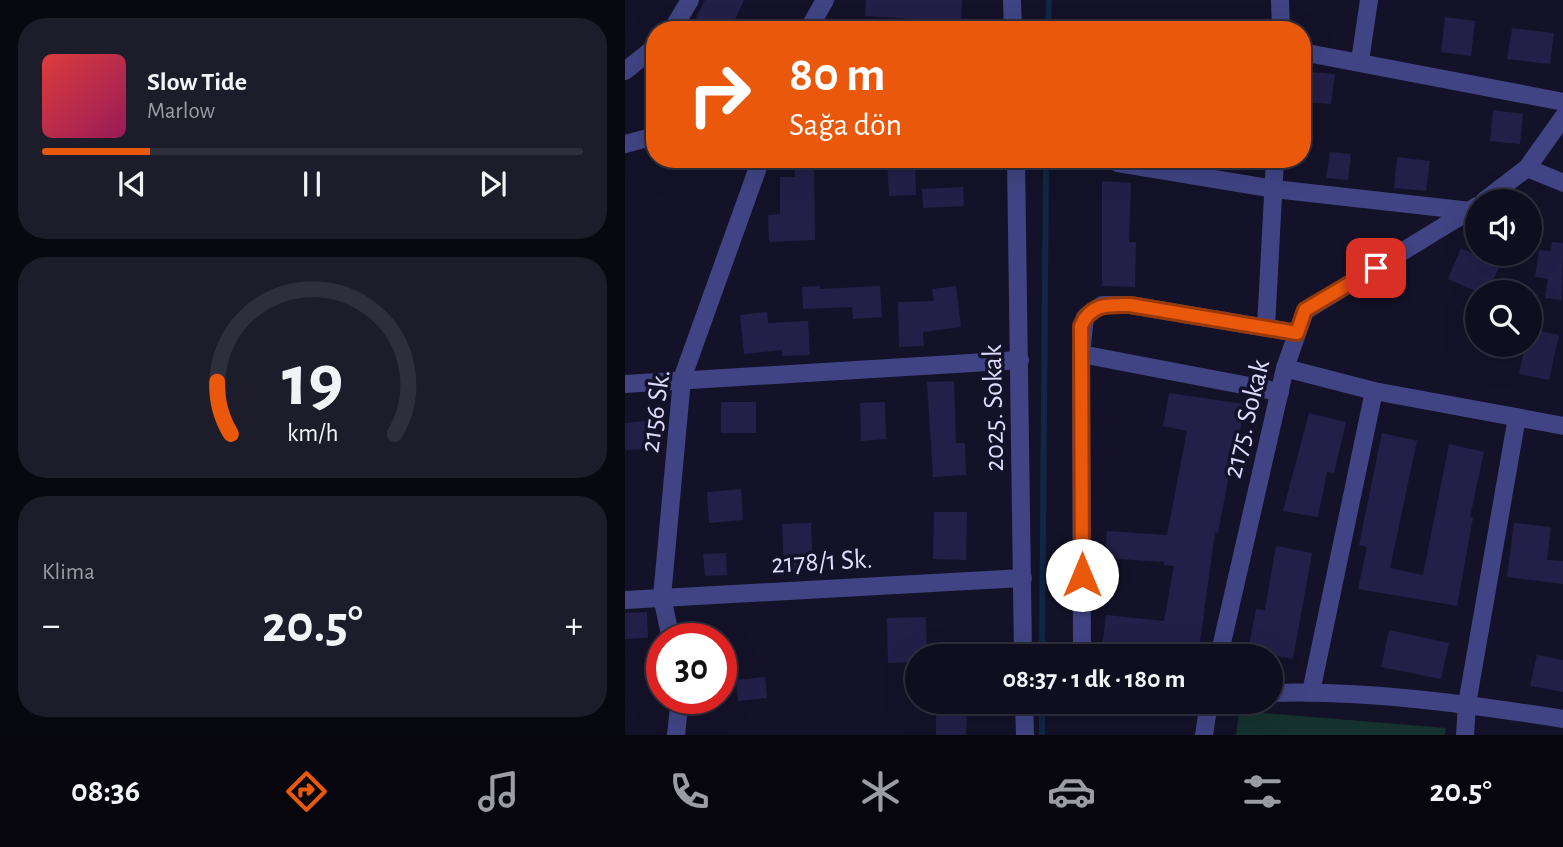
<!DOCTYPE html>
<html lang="tr">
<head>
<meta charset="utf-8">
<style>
	body { margin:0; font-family:"Alegreya Sans",sans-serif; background:#1d1c2b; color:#f1f3f6; height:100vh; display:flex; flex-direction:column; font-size:26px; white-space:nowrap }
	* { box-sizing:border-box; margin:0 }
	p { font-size:23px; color:#9b9ca4 }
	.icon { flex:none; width:38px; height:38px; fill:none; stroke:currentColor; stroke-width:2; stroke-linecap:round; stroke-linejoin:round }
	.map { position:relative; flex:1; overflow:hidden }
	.side { display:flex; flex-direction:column; gap:18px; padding:18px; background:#080810; width:625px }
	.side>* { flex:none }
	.banner { position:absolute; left:21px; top:21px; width:665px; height:147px; border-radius:28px; box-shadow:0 7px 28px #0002,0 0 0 2px #2f2e3c; background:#ea580c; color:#fff; overflow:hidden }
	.controls { position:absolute; left:840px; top:189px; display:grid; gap:14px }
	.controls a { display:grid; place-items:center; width:77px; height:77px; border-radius:50%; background:#0f0e1e; box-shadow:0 7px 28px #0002,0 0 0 2px #2f2e3c; font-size:35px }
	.speed { position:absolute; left:21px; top:623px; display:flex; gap:14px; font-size:35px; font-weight:700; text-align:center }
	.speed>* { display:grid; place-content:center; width:91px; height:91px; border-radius:50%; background:#0f0e1e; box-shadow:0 7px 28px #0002,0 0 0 2px #2f2e3c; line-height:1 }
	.speed .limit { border:10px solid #d22; background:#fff; color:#111 }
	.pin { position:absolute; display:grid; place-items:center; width:60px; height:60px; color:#fff; margin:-30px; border-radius:14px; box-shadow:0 4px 10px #0006 }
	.me { position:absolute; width:77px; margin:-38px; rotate:0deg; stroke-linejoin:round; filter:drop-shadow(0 0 5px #0008) }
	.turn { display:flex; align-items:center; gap:24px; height:147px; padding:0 28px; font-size:32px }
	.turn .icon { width:91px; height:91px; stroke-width:2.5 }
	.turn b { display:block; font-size:49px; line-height:60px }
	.big { font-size:52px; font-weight:700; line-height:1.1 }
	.side .widget { flex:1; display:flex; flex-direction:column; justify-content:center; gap:10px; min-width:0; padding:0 24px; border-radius:28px; background:#1d1c2b }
	.side .dial { align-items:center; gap:0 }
	.dial svg { height:182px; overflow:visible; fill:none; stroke:#2f2e3c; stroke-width:7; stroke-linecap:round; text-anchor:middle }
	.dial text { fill:#f1f3f6; stroke:none }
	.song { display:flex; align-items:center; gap:21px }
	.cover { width:84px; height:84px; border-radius:10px; background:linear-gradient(135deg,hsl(0 70% 55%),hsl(330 70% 35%)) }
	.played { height:7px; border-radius:4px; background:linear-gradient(90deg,#ea580c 20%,#2f2e3c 20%) }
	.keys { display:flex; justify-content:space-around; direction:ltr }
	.heat { display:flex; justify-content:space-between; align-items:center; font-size:38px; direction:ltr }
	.trip { position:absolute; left:280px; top:644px; width:378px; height:70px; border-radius:35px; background:#0f0e1e; box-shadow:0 7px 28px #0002,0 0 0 2px #2f2e3c; font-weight:700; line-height:70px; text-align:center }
	.tabs { display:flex; height:112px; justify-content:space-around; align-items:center; background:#06060c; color:#9b9ca4 }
	.tabs .icon { width:49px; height:49px }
	.tabs .on { color:#ea580c }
	.tabs b { font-size:32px; color:#f1f3f6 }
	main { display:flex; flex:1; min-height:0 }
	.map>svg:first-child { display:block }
	.green { fill:#15322e }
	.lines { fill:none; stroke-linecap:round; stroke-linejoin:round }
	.stream { stroke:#0e2845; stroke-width:6 }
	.building { fill:#241f48 }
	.minor { stroke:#404484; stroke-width:18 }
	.route-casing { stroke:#983908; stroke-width:18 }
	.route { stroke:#ea580c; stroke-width:12 }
	.labels { text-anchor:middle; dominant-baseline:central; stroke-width:7; stroke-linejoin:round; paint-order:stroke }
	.street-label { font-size:28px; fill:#dcdcfd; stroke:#141228 }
</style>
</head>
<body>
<main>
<section class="side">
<div class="widget">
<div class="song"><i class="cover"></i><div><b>Slow Tide</b><p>Marlow</p></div></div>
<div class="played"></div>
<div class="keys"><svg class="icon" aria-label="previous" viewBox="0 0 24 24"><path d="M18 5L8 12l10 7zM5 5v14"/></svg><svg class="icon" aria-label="pause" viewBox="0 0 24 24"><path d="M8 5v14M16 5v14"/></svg><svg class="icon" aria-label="next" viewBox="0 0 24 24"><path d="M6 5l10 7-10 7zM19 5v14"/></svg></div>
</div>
<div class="widget dial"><svg viewBox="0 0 100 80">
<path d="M14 69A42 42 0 1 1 86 69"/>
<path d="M14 69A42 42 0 0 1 8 46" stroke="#ea580c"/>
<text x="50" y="56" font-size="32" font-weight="700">19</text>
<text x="50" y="72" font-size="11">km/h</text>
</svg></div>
<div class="widget"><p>Klima</p>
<div class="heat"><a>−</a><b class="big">20.5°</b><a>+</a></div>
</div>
</section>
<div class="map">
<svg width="939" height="735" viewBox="0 0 939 735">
	<rect width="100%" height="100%" fill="#141228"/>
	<polygon class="green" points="614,711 821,728 820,735 611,735"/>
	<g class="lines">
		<g class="stream">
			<polyline points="423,30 424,0"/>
			<polyline points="417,656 421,159"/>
			<polyline points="417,702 417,735"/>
		</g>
	</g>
	<g class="building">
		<polygon points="80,0 119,0 105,30 65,30"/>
		<polygon points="241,0 337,0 336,22 240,16"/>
		<polygon points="820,17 850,21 846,56 816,52"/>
		<polygon points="887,28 929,33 925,64 882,59"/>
		<polygon points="684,72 710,74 706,104 681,102"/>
		<polygon points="868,110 898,114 895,144 865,141"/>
		<polygon points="705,152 726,154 723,180 701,178"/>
		<polygon points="772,157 805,161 801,191 769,188"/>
		<polygon points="169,159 189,159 190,240 144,242 143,215 155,214 155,177 170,177"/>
		<polygon points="262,159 290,159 291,195 264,196"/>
		<polygon points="477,181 506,183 504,242 511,242 510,287 477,286"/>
		<polygon points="338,187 339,206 298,208 297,189"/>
		<polygon points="927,242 938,243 937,300 920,298 923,279 910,277 914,250 926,251"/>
		<polygon points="836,248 849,254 880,254 863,292 853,292 823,279"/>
		<polygon points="195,286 195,289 255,286 257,317 228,319 227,307 178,309 177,287"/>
		<polygon points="331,286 336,327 298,332 299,346 274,347 273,302 309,301 307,289"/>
		<polygon points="142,312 143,323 183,321 185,355 157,356 157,350 119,354 115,315"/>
		<polygon points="905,329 934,335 924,380 894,374 900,345 905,345"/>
		<polygon points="329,381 331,443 340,443 341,475 308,477 302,382"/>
		<polygon points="544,393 619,404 611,460 607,459 593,533 590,532 573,656 476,656 481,615 539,621 549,566 539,565 539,562 480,558 482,531 542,535 562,431 538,426"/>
		<rect x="96" y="402" width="35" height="31"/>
		<polygon points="260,402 261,439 236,441 235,403"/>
		<polygon points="684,413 721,422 709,473 702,472 693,517 658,511"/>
		<polygon points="34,420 36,448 0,450 0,423"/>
		<polygon points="757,433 792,441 765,568 798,575 824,444 859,452 845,517 848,518 832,606 733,589 742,547 734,545"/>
		<polygon points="116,489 118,520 84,523 82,492"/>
		<polygon points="309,512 342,512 341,560 308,559"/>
		<polygon points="186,523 188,570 159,571 157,524"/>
		<polygon points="889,523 926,527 922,560 938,561 938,584 882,577"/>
		<polygon points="651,546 687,553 668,659 623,650 631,609 640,610"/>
		<polygon points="101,553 102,575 80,576 78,554"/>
		<polygon points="22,612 23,638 0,639 0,613"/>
		<polygon points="301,617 302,656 292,656 292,662 263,663 262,618"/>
		<polygon points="764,630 824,643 816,679 756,667"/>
		<polygon points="912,655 938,660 938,692 905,686"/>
		<polygon points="140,677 142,698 113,701 111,680"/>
		<polygon points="311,711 342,712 341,735 311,735"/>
	</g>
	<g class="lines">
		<g class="minor">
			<polyline points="387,0 388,30"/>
			<polyline points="655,0 656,30"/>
			<polyline points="47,30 65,0"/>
			<polyline points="183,30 200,0"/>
			<polyline points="677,52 939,102"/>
			<polyline points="735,61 744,0"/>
			<polyline points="0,71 30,47"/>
			<polyline points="0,144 30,136"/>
			<polyline points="391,159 398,656"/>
			<polyline points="493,163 649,189 846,211"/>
			<polyline points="902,168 939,183"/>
			<polyline points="859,201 902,168 939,116"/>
			<polyline points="641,327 650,159"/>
			<polyline points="456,354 655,392"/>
			<polyline points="660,368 749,391 939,426"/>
			<polyline points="0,384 395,360"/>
			<polyline points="0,600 398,578"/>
			<polyline points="46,639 37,597 57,379 136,159"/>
			<polyline points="457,656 456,354 460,317 477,305 505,305 672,333"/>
			<polyline points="594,656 660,368 680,311 852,206"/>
			<polyline points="686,692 749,391"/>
			<path d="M646 693C743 690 842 704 939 719"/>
			<polyline points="399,702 400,735"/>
			<polyline points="457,704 457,702"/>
			<polyline points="51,735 55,698"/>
			<polyline points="579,735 584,702"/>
			<polyline points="840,735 842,704 892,417"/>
		</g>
	</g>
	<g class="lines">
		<defs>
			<path id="route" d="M457 575 456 326C466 303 483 305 505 305L672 333 680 310 751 268"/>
		</defs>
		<use href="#route" class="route-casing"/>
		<use href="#route" class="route"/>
	</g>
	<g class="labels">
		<g class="street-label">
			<text transform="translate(369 408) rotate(-91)">2025. Sokak</text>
			<text transform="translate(31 411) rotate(-82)">2156 Sk.</text>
			<text transform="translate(622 419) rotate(-76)">2175. Sokak</text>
			<text transform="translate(197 562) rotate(-3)">2178/1 Sk.</text>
		</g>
	</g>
</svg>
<div class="controls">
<a><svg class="icon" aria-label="sound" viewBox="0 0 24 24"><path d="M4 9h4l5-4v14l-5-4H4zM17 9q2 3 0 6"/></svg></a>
<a><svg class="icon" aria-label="search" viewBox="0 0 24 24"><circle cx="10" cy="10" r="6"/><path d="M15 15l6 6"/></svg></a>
</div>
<div class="speed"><div class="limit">30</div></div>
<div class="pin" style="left:751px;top:268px;background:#d93025"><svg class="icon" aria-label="arrive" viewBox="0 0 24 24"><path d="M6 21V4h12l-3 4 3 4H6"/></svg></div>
<svg class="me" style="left:457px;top:575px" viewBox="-20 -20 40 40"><circle r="19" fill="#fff"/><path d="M0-13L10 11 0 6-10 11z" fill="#ea580c"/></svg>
<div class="trip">08:37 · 1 dk · 180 m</div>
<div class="banner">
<div class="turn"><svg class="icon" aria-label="right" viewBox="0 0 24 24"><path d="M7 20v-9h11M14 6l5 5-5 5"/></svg><div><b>80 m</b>Sağa dön</div></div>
</div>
</div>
</main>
<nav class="tabs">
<b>08:36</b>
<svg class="icon on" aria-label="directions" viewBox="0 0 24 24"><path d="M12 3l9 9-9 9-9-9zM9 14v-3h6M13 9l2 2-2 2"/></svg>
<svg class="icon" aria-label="music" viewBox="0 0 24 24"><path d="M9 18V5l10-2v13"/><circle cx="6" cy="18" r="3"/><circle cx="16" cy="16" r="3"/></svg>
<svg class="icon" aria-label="phone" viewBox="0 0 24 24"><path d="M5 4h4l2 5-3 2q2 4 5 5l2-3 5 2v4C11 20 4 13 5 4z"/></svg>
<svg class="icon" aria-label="climate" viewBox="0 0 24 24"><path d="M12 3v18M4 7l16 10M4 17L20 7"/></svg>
<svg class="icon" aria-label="car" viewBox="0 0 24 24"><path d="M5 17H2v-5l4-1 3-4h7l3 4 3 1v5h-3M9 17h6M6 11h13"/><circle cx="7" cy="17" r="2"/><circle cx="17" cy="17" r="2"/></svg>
<svg class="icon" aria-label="filters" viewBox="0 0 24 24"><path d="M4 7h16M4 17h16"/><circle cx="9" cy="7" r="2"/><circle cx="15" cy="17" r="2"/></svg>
<b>20.5°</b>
</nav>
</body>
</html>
